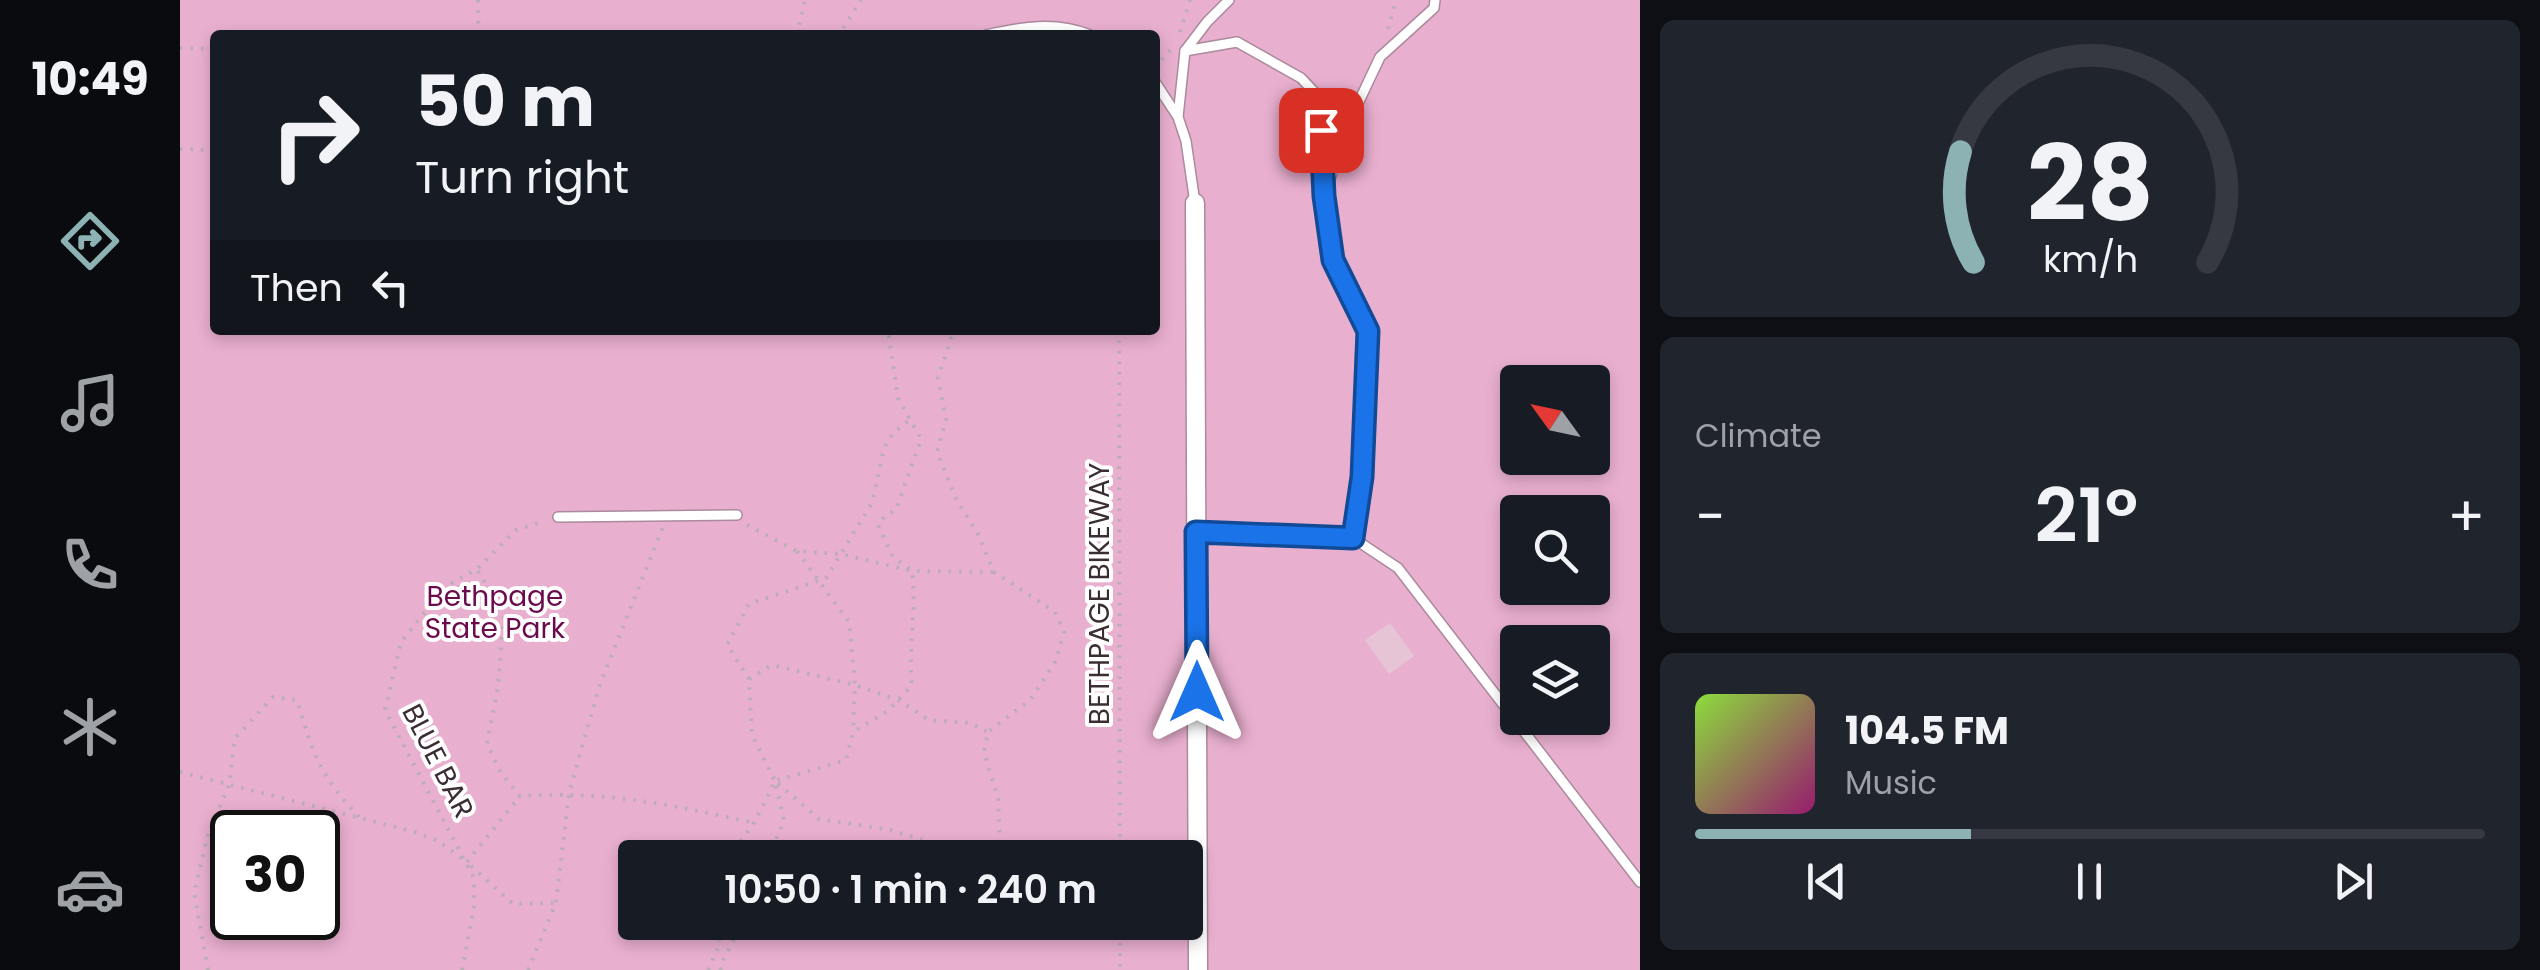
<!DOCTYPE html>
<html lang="en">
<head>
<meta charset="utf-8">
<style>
	body { margin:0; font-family:Poppins,sans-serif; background:#20242c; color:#f1f3f6; height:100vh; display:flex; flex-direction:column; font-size:38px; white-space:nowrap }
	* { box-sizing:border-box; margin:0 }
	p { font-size:32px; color:#9ea1a6 }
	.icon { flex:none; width:55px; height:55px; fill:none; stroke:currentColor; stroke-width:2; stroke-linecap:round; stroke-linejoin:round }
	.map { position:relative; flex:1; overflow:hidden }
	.panel { display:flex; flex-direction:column; gap:20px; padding:20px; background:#0d0f14; width:900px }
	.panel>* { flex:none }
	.banner { position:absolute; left:30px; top:30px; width:950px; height:305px; border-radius:10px; box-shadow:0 5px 15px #0003; background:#171b24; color:#f1f3f6; overflow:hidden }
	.needle { width:65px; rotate:303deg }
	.buttons { position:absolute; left:1320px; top:365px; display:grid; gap:20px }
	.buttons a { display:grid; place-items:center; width:110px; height:110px; border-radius:10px; background:#171b24; box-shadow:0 5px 15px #0003; font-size:50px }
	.speed { position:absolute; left:30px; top:810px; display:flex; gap:20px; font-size:50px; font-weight:700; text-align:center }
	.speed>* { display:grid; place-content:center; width:130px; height:130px; border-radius:50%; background:#171b24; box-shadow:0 5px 15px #0003; line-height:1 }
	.speed .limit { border:5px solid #111; border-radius:15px; background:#fff; color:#111 }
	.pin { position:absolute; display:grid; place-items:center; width:85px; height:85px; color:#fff; margin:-42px; border-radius:20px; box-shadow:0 5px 15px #0006 }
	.me { position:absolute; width:110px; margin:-55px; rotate:0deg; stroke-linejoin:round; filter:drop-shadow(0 0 8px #0008) }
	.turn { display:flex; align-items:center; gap:35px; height:210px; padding:0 40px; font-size:45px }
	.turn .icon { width:130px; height:130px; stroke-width:2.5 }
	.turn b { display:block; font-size:70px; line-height:85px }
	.then { display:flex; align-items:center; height:95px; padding:0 40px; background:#0003; gap:20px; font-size:38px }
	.big { font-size:75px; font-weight:600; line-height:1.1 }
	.panel .widget { flex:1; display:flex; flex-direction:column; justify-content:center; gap:15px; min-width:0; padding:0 35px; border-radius:15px; background:#20242c }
	.panel .dial { align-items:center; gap:0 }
	.dial svg { height:260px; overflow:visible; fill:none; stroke:#363941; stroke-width:7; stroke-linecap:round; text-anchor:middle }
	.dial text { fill:#f1f3f6; stroke:none }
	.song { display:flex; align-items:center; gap:30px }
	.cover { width:120px; height:120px; border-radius:15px; background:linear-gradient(135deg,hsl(90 70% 55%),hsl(320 70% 35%)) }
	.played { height:10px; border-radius:5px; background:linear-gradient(90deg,#8cb2b3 35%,#363941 35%) }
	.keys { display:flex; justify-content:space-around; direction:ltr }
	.heat { display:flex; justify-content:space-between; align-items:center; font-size:55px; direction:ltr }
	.trip { position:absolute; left:438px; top:840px; width:585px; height:100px; border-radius:10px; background:#171b24; box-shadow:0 5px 15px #0003; font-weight:600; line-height:100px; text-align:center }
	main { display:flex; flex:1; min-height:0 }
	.tab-bar { display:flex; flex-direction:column; width:180px; justify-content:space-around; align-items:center; background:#090b0e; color:#9ea1a6 }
	.tab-bar .icon { width:70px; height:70px }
	.tab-bar .current { color:#8cb2b3 }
	.tab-bar b { font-size:45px; color:#f1f3f6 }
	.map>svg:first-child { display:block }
	.green { fill:#e9afcf; fill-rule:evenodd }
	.building { fill:#e6c4d6 }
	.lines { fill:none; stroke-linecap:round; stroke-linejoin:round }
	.service-casing { stroke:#aa8a9b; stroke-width:12 }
	.minor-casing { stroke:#aa8a9b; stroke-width:21 }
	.path { stroke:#bbadb5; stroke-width:4; stroke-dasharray:2.5 8; stroke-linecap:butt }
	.service { stroke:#fff; stroke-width:9 }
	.minor { stroke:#fff; stroke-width:18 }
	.route-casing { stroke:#114b97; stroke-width:25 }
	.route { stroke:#1a73e8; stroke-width:18 }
	.labels { text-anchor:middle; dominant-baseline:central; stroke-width:8; stroke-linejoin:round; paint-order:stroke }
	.street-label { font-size:28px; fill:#3a2d34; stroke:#fff }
	.park-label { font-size:28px; fill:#6b0b4d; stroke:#fff }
</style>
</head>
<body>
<main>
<nav class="tab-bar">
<b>10:49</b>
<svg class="icon current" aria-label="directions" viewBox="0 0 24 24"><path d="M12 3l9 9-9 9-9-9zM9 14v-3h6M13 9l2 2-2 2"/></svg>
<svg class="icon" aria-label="music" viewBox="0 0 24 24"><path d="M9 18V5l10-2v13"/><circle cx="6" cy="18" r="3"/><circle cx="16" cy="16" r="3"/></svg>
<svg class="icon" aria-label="phone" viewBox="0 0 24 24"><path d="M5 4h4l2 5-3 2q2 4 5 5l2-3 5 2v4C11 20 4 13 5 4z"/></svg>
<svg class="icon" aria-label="climate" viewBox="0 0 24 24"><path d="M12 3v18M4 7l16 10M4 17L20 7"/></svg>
<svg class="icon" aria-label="car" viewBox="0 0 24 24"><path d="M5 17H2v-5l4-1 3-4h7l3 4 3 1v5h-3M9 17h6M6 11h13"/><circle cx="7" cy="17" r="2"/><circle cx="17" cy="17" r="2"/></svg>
</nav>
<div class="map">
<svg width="1460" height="970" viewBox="0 0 1460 970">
	<rect width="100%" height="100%" fill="#fdeef6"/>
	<path class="green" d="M0 0H1460V970H0ZM35 35H975V330H35ZM1338 382H1412V458H1338ZM1338 512H1412V588H1338ZM1338 642H1412V718H1338ZM52 832H138V918H52ZM455 858H1005V922H455Z"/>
	<polygon class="building" points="1210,623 1234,656 1209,674 1185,640"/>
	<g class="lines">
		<defs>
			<g id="service">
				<path d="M806 35C841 27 876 21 910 35"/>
				<polyline points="1005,51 1027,22 1049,0"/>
				<polyline points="975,82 998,117 1006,141 1015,203"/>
				<polyline points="998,117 1005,51 1057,42 1121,78 1139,97 1144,189"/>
				<polyline points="378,517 557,515"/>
				<polyline points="1016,532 1173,538 1218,568 1460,882"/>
				<polyline points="1173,538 1182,477 1188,331 1153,260 1145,196 1164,133 1200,57 1254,8 1255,0"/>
			</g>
			<polyline id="minor" points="1015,203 1018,970"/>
		</defs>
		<use href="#service" class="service-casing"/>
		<use href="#minor" class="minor-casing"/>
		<g class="path">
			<polyline points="298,0 298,21 303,35"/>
			<polyline points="1208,29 1216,0"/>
			<polyline points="1000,32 1010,0"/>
			<polyline points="617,35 625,0"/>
			<polyline points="656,35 660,33 681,0"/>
			<polyline points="0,48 35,49"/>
			<polyline points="975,68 991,49"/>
			<polyline points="0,149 32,150 35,146"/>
			<polyline points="939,330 940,858"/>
			<polyline points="567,525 617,551 661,554 732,571 814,572"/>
			<polyline points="617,551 669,622 675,685 673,732"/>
			<path d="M298 571 324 614 318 687 307 744 321 773 340 796C427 791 489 804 574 823"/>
			<polyline points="569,679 592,665 675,685 718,700 749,720 790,723 808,732"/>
			<polyline points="0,772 235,832 258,841 284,860"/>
			<polyline points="594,779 572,735 569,679 547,645 569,604 646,578 692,503 704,448 713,433 728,421"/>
			<polyline points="548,858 574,823 595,781 639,819 710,830 764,846 820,846 818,799 804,752 808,732 850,700 876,661 884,632 875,612 814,572 797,532 777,501 757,452 766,420 758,378 771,338 777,330"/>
			<path d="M588 858 604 821 595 781 666 760 673 732 708 711 732 685C728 647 737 610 732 571L713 557 698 525 705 516 716 510 741 439 718 398 708 330"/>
			<polyline points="287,862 340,796"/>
			<polyline points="291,866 333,904 376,903"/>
			<polyline points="940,922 940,970"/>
			<path d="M28 970 14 893 27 837 49 785 55 738 93 697 117 700C134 756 139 775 181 819"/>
			<polyline points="282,970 294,907 294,878 205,710 221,642 266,586 297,569 336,530 364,521"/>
			<polyline points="348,970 376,903 389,793 420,684 483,527"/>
			<polyline points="528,970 540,944 535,922"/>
			<polyline points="541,970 540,966 563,922"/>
		</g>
		<use href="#service" class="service"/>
		<use href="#minor" class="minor"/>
	</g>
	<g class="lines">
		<defs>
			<polyline id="route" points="1017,692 1016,532 1173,538 1182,477 1188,331 1153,260 1144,196 1141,130"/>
		</defs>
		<use href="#route" class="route-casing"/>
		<use href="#route" class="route"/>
	</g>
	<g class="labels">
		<g class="street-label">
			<text transform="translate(919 594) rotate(-90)">BETHPAGE BIKEWAY</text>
			<text transform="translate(258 761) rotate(63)">BLUE BAR</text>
		</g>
		<g class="park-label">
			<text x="315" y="596">Bethpage<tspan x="315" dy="32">State Park</tspan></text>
		</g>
	</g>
</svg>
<div class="buttons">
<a><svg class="needle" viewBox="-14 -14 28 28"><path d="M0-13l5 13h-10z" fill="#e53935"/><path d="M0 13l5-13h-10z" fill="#9ea1a6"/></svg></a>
<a><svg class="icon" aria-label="search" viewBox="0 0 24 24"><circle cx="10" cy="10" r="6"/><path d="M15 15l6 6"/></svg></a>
<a><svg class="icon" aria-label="layers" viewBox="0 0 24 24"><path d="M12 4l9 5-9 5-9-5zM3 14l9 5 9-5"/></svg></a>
</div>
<div class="speed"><div class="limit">30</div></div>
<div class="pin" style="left:1141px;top:130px;background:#d93025"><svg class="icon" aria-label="arrive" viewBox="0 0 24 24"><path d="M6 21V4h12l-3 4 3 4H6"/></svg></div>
<svg class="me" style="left:1017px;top:692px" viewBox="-20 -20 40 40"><path d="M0-17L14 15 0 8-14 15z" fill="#1a73e8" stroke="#fff" stroke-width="4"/></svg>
<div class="trip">10:50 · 1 min · 240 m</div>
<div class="banner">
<div class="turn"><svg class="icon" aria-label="right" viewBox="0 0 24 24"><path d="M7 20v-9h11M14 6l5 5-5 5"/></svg><div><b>50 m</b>Turn right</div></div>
<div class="then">Then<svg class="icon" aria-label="left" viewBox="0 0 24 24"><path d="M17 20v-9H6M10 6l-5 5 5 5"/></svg></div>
</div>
</div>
<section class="panel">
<div class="widget dial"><svg viewBox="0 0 100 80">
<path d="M14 69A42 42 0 1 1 86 69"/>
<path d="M14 69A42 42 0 0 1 10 35" stroke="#8cb2b3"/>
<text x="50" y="56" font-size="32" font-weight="700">28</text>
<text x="50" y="72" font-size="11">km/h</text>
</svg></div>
<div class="widget"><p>Climate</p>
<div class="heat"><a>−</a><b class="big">21°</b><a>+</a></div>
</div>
<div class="widget">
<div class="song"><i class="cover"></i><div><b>104.5 FM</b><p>Music</p></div></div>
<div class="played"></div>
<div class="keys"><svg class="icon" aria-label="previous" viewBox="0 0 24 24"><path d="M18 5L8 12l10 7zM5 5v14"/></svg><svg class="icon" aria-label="pause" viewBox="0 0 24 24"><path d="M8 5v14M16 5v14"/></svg><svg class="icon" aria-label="next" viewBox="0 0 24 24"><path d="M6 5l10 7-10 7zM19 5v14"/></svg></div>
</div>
</section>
</main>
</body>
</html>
